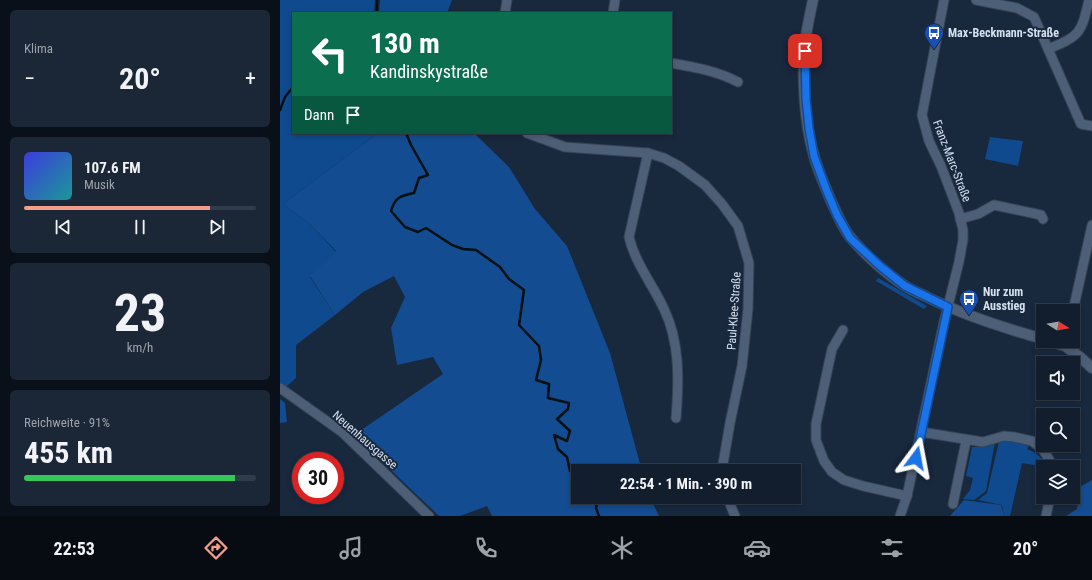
<!DOCTYPE html>
<html lang="de">
<head>
<meta charset="utf-8">
<style>
	body { margin:0; font-family:"Roboto Condensed",sans-serif; background:#1b2736; color:#f1f3f6; height:100vh; display:flex; flex-direction:column; font-size:15px; white-space:nowrap }
	* { box-sizing:border-box; margin:0 }
	p { font-size:13px; color:#9ca2aa }
	.icon { flex:none; width:22px; height:22px; fill:none; stroke:currentColor; stroke-width:2; stroke-linecap:round; stroke-linejoin:round }
	.map { position:relative; flex:1; overflow:hidden }
	.panel { display:flex; flex-direction:column; gap:10px; padding:10px; background:#0a1019; width:280px }
	.panel>* { flex:none }
	.hud { position:absolute; left:12px; top:12px; width:380px; height:122px; border-radius:0px; box-shadow:0 2px 6px #0003,0 0 0 1px #313c4a; background:#0b6e4f; color:#fff; overflow:hidden }
	.needle { width:26px; rotate:101deg }
	.tools { position:absolute; left:756px; top:304px; display:grid; gap:8px }
	.tools a { display:grid; place-items:center; width:44px; height:44px; border-radius:0px; background:#121e2e; box-shadow:0 2px 6px #0003,0 0 0 1px #313c4a; font-size:20px }
	.speed { position:absolute; left:12px; top:452px; display:flex; gap:8px; font-size:20px; font-weight:700; text-align:center }
	.speed>* { display:grid; place-content:center; width:52px; height:52px; border-radius:50%; background:#121e2e; box-shadow:0 2px 6px #0003,0 0 0 1px #313c4a; line-height:1 }
	.speed .limit { border:6px solid #d22; background:#fff; color:#111 }
	.pin { position:absolute; display:grid; place-items:center; width:34px; height:34px; color:#fff; margin:-17px; border-radius:8px; box-shadow:0 2px 6px #0006 }
	.me { position:absolute; width:44px; margin:-22px; rotate:13deg; stroke-linejoin:round; filter:drop-shadow(0 0 3px #0008) }
	.turn { display:flex; align-items:center; gap:14px; height:84px; padding:0 12px; font-size:18px }
	.turn .icon { width:52px; height:52px; stroke-width:2.5 }
	.turn b { display:block; font-size:28px; line-height:34px }
	.then { display:flex; align-items:center; height:38px; padding:0 12px; background:#0003; gap:8px; font-size:15px }
	.big { font-size:30px; font-weight:700; line-height:1.1 }
	.panel .tile { flex:1; display:flex; flex-direction:column; justify-content:center; gap:6px; min-width:0; padding:0 14px; border-radius:6px; background:#1b2736 }
	.panel .dial { align-items:center; gap:0 }
	.dial b { font-size:52px; line-height:1 }
	.song { display:flex; align-items:center; gap:12px }
	.cover { width:48px; height:48px; border-radius:6px; background:linear-gradient(135deg,hsl(240 70% 55%),hsl(180 70% 35%)) }
	.played { height:4px; border-radius:2px; background:linear-gradient(90deg,#f49d8b 80%,#313c4a 80%) }
	.keys { display:flex; justify-content:space-around; direction:ltr }
	.heat { display:flex; justify-content:space-between; align-items:center; font-size:22px; direction:ltr }
	.charge { height:6px; border-radius:3px; background:linear-gradient(90deg,#34c759 91%,#313c4a 0) }
	.trip { position:absolute; left:291px; top:464px; width:230px; height:40px; border-radius:0px; background:#121e2e; box-shadow:0 2px 6px #0003,0 0 0 1px #313c4a; font-weight:700; line-height:40px; text-align:center }
	.tabs { display:flex; height:64px; justify-content:space-around; align-items:center; background:#070c12; color:#9ca2aa }
	.tabs .icon { width:28px; height:28px }
	.tabs .active { color:#f49d8b }
	.tabs b { font-size:18px; color:#f1f3f6 }
	main { display:flex; flex:1; min-height:0 }
	.map>svg:first-child { display:block }
	.green { fill:#104a8e }
	.forest { fill:#134c91 }
	.lines { fill:none; stroke-linecap:round; stroke-linejoin:round }
	.stream { stroke:#011013; stroke-width:2.5 }
	.street-casing { stroke:#354254; stroke-width:11 }
	.secondary-casing { stroke:#354254; stroke-width:12 }
	.street { stroke:#4d5f77; stroke-width:9 }
	.secondary { stroke:#4d5f77; stroke-width:10 }
	.route-casing { stroke:#114b97; stroke-width:10 }
	.route { stroke:#1a73e8; stroke-width:7 }
	.labels { text-anchor:middle; dominant-baseline:central; stroke-width:4; stroke-linejoin:round; paint-order:stroke }
	.poi-label { font-size:12px; font-weight:bold; fill:#d5e0ee; stroke:#18283d; text-anchor:start }
	.street-label { font-size:12px; fill:#d5e0ee; stroke:#18283d }
</style>
</head>
<body>
<main>
<section class="panel">
<div class="tile"><p>Klima</p>
<div class="heat"><a>−</a><b class="big">20°</b><a>+</a></div>
</div>
<div class="tile">
<div class="song"><i class="cover"></i><div><b>107.6 FM</b><p>Musik</p></div></div>
<div class="played"></div>
<div class="keys"><svg class="icon" aria-label="previous" viewBox="0 0 24 24"><path d="M18 5L8 12l10 7zM5 5v14"/></svg><svg class="icon" aria-label="pause" viewBox="0 0 24 24"><path d="M8 5v14M16 5v14"/></svg><svg class="icon" aria-label="next" viewBox="0 0 24 24"><path d="M6 5l10 7-10 7zM19 5v14"/></svg></div>
</div>
<div class="tile dial"><b>23</b><p>km/h</p></div>
<div class="tile"><p>Reichweite · 91%</p><b class="big">455 km</b><div class="charge"></div></div>
</section>
<div class="map">
<svg width="812" height="516" viewBox="0 0 812 516">
	<rect width="100%" height="100%" fill="#18283d"/>
	<g class="green">
		<polygon points="0,0 95,0 94,13 13,13 13,133 98,133 3,204 30,224 56,252 30,277 55,315 16,345 16,378 5,388 0,384"/>
		<polygon points="100,0 172,0 167,13 99,13"/>
		<polygon points="710,137 743,141 738,166 705,159"/>
		<polygon points="598,278 647,306 644,309 596,281"/>
		<path d="M729 439 750 444 747 449C757 453 762 457 766 467L742 463 730 516H724L722 505 698 500 707 493 719 441Z"/>
		<polygon points="715,442 706,491 694,500 683,499 690,490 693,478 686,476 692,447 704,447"/>
	</g>
	<g class="forest">
		<polygon points="98,133 194,133 229,167 255,209 287,246 330,353 362,471 298,471 298,497 370,497 379,516 212,516 207,506 180,516 159,516 74,435 163,374 153,357 117,365 111,328 125,297 114,276 83,292 55,315 30,276 56,251 30,224 3,204"/>
		<polygon points="0,399 5,403 7,422 0,423"/>
		<polygon points="812,480 812,516 786,516 797,509 801,486"/>
		<polygon points="684,500 721,505 724,516 670,516"/>
	</g>
	<g class="lines">
		<g class="stream">
			<polyline points="97,13 97,0"/>
			<polyline points="0,110 5,97 13,87"/>
			<path d="M126 133 131 145 148 175 139 178 134 193C120 196 115 197 111 211L125 227 138 232 146 228 172 245 183 249 196 250 220 267 229 279 244 290 239 325 259 346 261 360 256 380 269 384 268 398 289 403 288 409 277 419 290 431 287 441 274 435 278 449 287 457 290 471 298 474"/>
			<polyline points="318,497 316,508 319,516"/>
		</g>
		<defs>
			<g id="street">
				<polyline points="696,0 737,8 754,17 801,124 812,126"/>
				<polyline points="225,13 227,0"/>
				<polyline points="333,13 335,0"/>
				<path d="M768 49C800 36 801 34 809 0"/>
				<path d="M391 63C414 67 437 71 458 82"/>
				<polyline points="247,133 285,147 368,153 384,158 399,166 425,185 442,204 458,226 469,263 468,309 462,366 450,423 443,464 444,471"/>
				<path d="M368 153 349 237C355 263 373 285 384 309 400 342 399 381 396 418"/>
				<polyline points="680,219 698,214 714,205 761,215 763,219"/>
				<polyline points="793,311 812,225"/>
				<polyline points="563,330 552,349 536,424 536,440 544,461 552,472 564,480 583,486 627,496"/>
				<polyline points="0,388 62,432 149,516"/>
				<polyline points="641,432 703,442 724,436 734,437 752,441 763,450 769,459 771,467"/>
				<polyline points="447,497 455,516"/>
				<polyline points="673,504 686,441"/>
				<polyline points="620,516 627,496 664,322 679,262 683,240 683,230 679,213 661,166 649,141 642,115 664,0"/>
				<polyline points="766,516 770,497"/>
			</g>
			<g id="secondary">
				<path d="M533 0C530 14 527 28 525 42 522 77 524 121 534 156 538 171 545 186 551 201 557 213 562 228 571 238 585 255 607 274 625 286 633 291 641 294 649 298 686 316 724 328 763 339"/>
				<polyline points="769,341 785,346 800,357 812,368"/>
			</g>
		</defs>
		<use href="#street" class="street-casing"/>
		<use href="#secondary" class="secondary-casing"/>
		<use href="#street" class="street"/>
		<use href="#secondary" class="secondary"/>
	</g>
	<g class="lines">
		<defs>
			<polyline id="route" points="525,51 526,99 529,128 534,156 546,189 557,215 570,238 600,266 625,286 668,307 636,458"/>
		</defs>
		<use href="#route" class="route-casing"/>
		<use href="#route" class="route"/>
	</g>
	<defs>
		<symbol id="bus-pin" viewBox="-11 -11 22 30"><path d="M0 17L-7.5 6A9.5 9.5 0 1 1 7.5 6Z" fill="#1a4fb4" stroke="#18283d"/><path d="M-5-6H5V4H4V6H2V4H-2V6H-4V4H-5ZM-3.5-4V0h7V-4ZM-3.5 1.2v1.5H-2V1.2ZM2 1.2v1.5H3.5V1.2Z" fill="#fff"/></symbol>
	</defs>
	<g fill-rule="evenodd">
		<use href="#bus-pin" x="643" y="22" width="22" height="30"/>
		<use href="#bus-pin" x="678" y="288" width="22" height="30"/>
	</g>
	<g class="labels">
		<g class="poi-label">
			<text x="668" y="33">Max-Beckmann-Straße</text>
			<text x="703" y="292">Nur zum<tspan x="703" dy="14">Ausstieg</tspan></text>
		</g>
		<g class="street-label">
			<text transform="translate(672 161) rotate(69)">Franz-Marc-Straße</text>
			<text transform="translate(454 311) rotate(-86)">Paul-Klee-Straße</text>
			<text transform="translate(85 440) rotate(41)">Neuenhausgasse</text>
		</g>
	</g>
</svg>
<div class="tools">
<a><svg class="needle" viewBox="-14 -14 28 28"><path d="M0-13l5 13h-10z" fill="#e53935"/><path d="M0 13l5-13h-10z" fill="#9ca2aa"/></svg></a>
<a><svg class="icon" aria-label="sound" viewBox="0 0 24 24"><path d="M4 9h4l5-4v14l-5-4H4zM17 9q2 3 0 6"/></svg></a>
<a><svg class="icon" aria-label="search" viewBox="0 0 24 24"><circle cx="10" cy="10" r="6"/><path d="M15 15l6 6"/></svg></a>
<a><svg class="icon" aria-label="layers" viewBox="0 0 24 24"><path d="M12 4l9 5-9 5-9-5zM3 14l9 5 9-5"/></svg></a>
</div>
<div class="speed"><div class="limit">30</div></div>
<div class="pin" style="left:525px;top:51px;background:#d93025"><svg class="icon" aria-label="arrive" viewBox="0 0 24 24"><path d="M6 21V4h12l-3 4 3 4H6"/></svg></div>
<svg class="me" style="left:636px;top:458px" viewBox="-20 -20 40 40"><path d="M0-17L14 15 0 8-14 15z" fill="#1a73e8" stroke="#fff" stroke-width="4"/></svg>
<div class="trip">22:54 · 1 Min. · 390 m</div>
<div class="hud">
<div class="turn"><svg class="icon" aria-label="left" viewBox="0 0 24 24"><path d="M17 20v-9H6M10 6l-5 5 5 5"/></svg><div><b>130 m</b>Kandinskystraße</div></div>
<div class="then">Dann<svg class="icon" aria-label="arrive" viewBox="0 0 24 24"><path d="M6 21V4h12l-3 4 3 4H6"/></svg></div>
</div>
</div>
</main>
<nav class="tabs">
<b>22:53</b>
<svg class="icon active" aria-label="directions" viewBox="0 0 24 24"><path d="M12 3l9 9-9 9-9-9zM9 14v-3h6M13 9l2 2-2 2"/></svg>
<svg class="icon" aria-label="music" viewBox="0 0 24 24"><path d="M9 18V5l10-2v13"/><circle cx="6" cy="18" r="3"/><circle cx="16" cy="16" r="3"/></svg>
<svg class="icon" aria-label="phone" viewBox="0 0 24 24"><path d="M5 4h4l2 5-3 2q2 4 5 5l2-3 5 2v4C11 20 4 13 5 4z"/></svg>
<svg class="icon" aria-label="climate" viewBox="0 0 24 24"><path d="M12 3v18M4 7l16 10M4 17L20 7"/></svg>
<svg class="icon" aria-label="car" viewBox="0 0 24 24"><path d="M5 17H2v-5l4-1 3-4h7l3 4 3 1v5h-3M9 17h6M6 11h13"/><circle cx="7" cy="17" r="2"/><circle cx="17" cy="17" r="2"/></svg>
<svg class="icon" aria-label="filters" viewBox="0 0 24 24"><path d="M4 7h16M4 17h16"/><circle cx="9" cy="7" r="2"/><circle cx="15" cy="17" r="2"/></svg>
<b>20°</b>
</nav>
</body>
</html>
